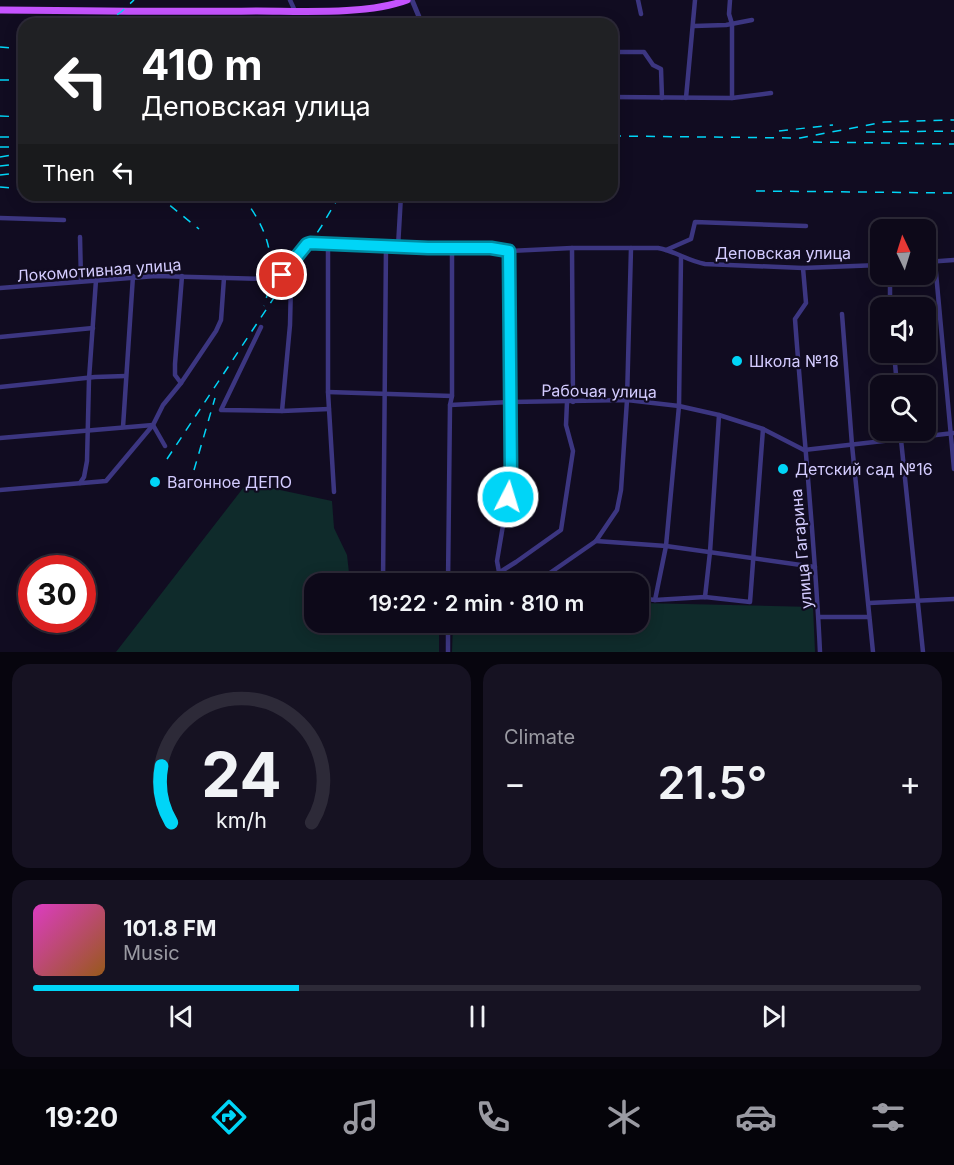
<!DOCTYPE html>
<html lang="en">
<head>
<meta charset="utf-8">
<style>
	body { margin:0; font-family:Inter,sans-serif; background:#161222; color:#f1f3f6; height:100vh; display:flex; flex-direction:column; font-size:22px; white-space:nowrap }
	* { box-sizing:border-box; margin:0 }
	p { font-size:20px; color:#9a9aa2 }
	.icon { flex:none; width:33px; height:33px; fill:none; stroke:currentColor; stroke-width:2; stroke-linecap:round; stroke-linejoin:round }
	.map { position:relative; height:652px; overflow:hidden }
	.panel { display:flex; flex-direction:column; gap:12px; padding:12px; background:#07050e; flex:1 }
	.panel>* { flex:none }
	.guide { position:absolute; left:18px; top:18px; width:600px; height:183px; border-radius:18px; box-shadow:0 3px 15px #0003,0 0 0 2px #2d2a38; background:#202124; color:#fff; overflow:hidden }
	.needle { width:39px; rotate:356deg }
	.fabs { position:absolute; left:870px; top:219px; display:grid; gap:12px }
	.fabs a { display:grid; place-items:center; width:66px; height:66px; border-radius:12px; background:#0d0919; box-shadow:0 3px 15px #0003,0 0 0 2px #2d2a38; font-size:30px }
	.speed { position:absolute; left:18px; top:555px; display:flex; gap:12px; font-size:30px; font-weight:700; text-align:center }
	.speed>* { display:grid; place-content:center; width:78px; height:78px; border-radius:50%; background:#0d0919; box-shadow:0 3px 15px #0003,0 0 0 2px #2d2a38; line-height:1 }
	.speed .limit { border:9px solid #d22; background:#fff; color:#111 }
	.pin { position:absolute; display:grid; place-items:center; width:51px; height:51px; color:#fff; margin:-26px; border:3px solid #fff; border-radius:50%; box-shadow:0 2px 6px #0007 }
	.me { position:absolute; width:66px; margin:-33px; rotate:5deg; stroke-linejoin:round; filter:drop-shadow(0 0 4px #0008) }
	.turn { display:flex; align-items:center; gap:21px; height:126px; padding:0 24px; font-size:27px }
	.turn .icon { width:78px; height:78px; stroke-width:2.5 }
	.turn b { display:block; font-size:42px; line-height:51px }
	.then { display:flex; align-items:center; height:57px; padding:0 24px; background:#0003; gap:12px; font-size:22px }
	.big { font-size:45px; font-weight:600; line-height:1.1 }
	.panel .widget { flex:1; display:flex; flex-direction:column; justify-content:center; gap:9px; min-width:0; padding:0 21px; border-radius:18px; background:#161222 }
	.panel .dial { align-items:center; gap:0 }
	.dial svg { height:156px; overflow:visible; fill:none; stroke:#2d2a38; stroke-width:7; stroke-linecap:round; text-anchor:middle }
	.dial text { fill:#f1f3f6; stroke:none }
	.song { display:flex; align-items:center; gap:18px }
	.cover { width:72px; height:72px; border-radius:9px; background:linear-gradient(135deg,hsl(310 70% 55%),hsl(30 70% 35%)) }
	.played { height:6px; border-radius:3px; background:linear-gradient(90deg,#00d5f7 30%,#2d2a38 30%) }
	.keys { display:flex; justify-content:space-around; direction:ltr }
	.heat { display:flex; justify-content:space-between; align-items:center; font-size:33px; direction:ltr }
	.panel .tiles { flex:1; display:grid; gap:12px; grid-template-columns:1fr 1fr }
	.widget:last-child { grid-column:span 2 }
	.trip { position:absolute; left:304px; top:573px; width:345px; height:60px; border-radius:18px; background:#0d0919; box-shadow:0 3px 15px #0003,0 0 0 2px #2d2a38; font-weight:600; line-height:60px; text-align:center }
	.tabs { display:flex; height:96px; justify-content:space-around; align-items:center; background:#05040a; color:#9a9aa2 }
	.tabs .icon { width:42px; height:42px }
	.tabs .current { color:#00d5f7 }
	.tabs b { font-size:27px; color:#f1f3f6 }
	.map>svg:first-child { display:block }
	.green { fill:#0f2b2b }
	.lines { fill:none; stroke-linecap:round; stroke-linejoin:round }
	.minor { stroke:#3c3681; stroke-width:4.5 }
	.tertiary { stroke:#3c3681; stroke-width:5 }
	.primary { stroke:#c553ff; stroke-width:7 }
	.rail { stroke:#00d5f7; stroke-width:1.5; stroke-dasharray:9 8; stroke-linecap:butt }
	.route-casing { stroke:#008aa1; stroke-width:15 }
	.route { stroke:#00d5f7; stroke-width:10 }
	.poi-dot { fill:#00d5f7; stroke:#110c21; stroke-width:2 }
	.labels { text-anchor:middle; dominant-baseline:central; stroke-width:4.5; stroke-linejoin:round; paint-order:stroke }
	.street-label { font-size:16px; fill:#d4ccff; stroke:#110c21 }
	.poi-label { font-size:16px; fill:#d4ccff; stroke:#110c21; text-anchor:start }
</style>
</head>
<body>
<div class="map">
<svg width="954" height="652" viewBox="0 0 954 652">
	<rect width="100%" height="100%" fill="#110c21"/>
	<g class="green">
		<polygon points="247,483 332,501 334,528 347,555 350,582 361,583 315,584 315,622 439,623 439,652 116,652"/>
		<polygon points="639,603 813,607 815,652 452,652 453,623 639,622"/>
	</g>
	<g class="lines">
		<g class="minor">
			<polyline points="290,0 295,11"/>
			<polyline points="638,0 641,14"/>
			<polyline points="730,0 729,14 732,24 732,98"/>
			<polyline points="694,26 726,25 752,20"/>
			<polyline points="612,52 644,52 653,65 661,69 662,98"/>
			<polyline points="612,97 732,98 771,93"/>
			<polyline points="686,98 695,0"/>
			<polyline points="0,218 64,220"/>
			<polyline points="80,237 81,281"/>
			<polyline points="328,245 328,392 334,492"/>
			<polyline points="398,247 401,195"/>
			<polyline points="572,248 573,402"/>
			<polyline points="666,250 691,239 695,222 806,226"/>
			<polyline points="926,262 954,260"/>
			<polyline points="935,262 954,469"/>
			<path d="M803 268 806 303 795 319C803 430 815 541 820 652"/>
			<polyline points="890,274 890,308"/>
			<polyline points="291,283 290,325 282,411 329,409"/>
			<path d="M0 288 156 276 270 279C289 276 297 258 307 244L310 243 428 248H491L509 251 572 248H658C675 251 688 261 705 264L803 268 880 265"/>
			<polyline points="842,314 852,445 873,652"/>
			<polyline points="261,327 221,410 282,411"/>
			<polyline points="0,337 93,328"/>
			<polyline points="894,352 897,386"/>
			<polyline points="181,383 175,375 175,364 182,276"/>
			<polyline points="0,387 95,377 126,376"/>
			<polyline points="328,392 452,396"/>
			<polyline points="450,405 511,402 627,400 679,406 719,415 763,429 804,450 954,433"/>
			<polyline points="123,427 133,276"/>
			<polyline points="900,430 923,652"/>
			<polyline points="0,438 153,425 165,446"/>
			<polyline points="80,483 84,477 87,461 89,379 96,280"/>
			<polyline points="0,490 106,481 153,425 163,405 181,383 216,331 221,320 224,278"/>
			<polyline points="596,541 666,546 815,567"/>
			<polyline points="499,572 497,561 511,478 509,251"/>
			<polyline points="383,583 386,246"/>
			<polyline points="448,584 450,405 452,396 452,248"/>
			<polyline points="481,584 516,562 561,530 573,451 566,425 567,402"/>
			<polyline points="534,584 596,541 617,510 621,490 627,400 631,248"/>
			<polyline points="705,597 710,552 719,415"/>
			<polyline points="639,598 655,600 705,597 750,602 763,429"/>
			<polyline points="655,600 666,546 679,406 681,257"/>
			<polyline points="869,603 954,599"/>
			<polyline points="819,617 869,617"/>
			<polyline points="448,652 448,622"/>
		</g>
		<polyline class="tertiary" points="412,0 422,24"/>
		<path class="primary" d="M0 10C86 11 171 12 257 11 300 11 368 15 407 0"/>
		<g class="rail">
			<polyline points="103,24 121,12 134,0"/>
			<polyline points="0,47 24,49"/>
			<polyline points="0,80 24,80"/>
			<polyline points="0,116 24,117"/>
			<polyline points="779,131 833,125"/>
			<polyline points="866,132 954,131"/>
			<polyline points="612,136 800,138 884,122 954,120"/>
			<polyline points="0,137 24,137"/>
			<polyline points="813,142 954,144"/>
			<polyline points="0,147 24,147"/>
			<polyline points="0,157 24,153"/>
			<polyline points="0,166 24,163"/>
			<polyline points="0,175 24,172"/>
			<polyline points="0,187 24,189"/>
			<polyline points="756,191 954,193"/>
			<polyline points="157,195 199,229"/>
			<path d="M241 195C270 231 278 262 264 306"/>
			<polyline points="167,459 321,227 340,195"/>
			<polyline points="194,470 215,398"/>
		</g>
	</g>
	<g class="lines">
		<defs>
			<polyline id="route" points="282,275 307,244 310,243 428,248 491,248 509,251 511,478 508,497"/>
		</defs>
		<use href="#route" class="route-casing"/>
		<use href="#route" class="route"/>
	</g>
	<g class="poi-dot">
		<circle cx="737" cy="361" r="6"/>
		<circle cx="783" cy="469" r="6"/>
		<circle cx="155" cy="482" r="6"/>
	</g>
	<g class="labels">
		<g class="street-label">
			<text x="783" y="253">Деповская улица</text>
			<text transform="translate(99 270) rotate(-4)">Локомотивная улица</text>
			<text transform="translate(599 391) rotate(1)">Рабочая улица</text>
			<text transform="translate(801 549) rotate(-95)">улица Гагарина</text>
		</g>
		<g class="poi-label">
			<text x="749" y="361">Школа №18</text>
			<text x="795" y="469">Детский сад №16</text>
			<text x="167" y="482">Вагонное ДЕПО</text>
		</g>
	</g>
</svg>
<div class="fabs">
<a><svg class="needle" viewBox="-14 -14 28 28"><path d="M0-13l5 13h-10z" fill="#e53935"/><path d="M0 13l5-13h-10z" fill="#9a9aa2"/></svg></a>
<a><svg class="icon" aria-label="sound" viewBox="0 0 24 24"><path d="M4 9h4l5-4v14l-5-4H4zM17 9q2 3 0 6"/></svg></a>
<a><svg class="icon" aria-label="search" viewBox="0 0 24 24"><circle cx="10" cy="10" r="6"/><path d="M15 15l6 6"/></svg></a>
</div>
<div class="speed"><div class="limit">30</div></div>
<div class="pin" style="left:282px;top:275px;background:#d93025"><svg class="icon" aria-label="arrive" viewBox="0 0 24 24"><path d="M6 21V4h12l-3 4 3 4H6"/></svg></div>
<svg class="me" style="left:508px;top:497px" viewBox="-20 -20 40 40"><circle r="17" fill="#00d5f7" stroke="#fff" stroke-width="3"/><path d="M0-11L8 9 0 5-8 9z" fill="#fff"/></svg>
<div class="trip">19:22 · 2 min · 810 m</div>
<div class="guide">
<div class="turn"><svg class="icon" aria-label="left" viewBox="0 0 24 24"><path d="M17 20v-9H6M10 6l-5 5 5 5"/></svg><div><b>410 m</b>Деповская улица</div></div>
<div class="then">Then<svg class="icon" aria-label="left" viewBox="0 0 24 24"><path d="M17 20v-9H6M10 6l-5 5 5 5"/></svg></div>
</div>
</div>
<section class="panel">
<div class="tiles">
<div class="widget dial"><svg viewBox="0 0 100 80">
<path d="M14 69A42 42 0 1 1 86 69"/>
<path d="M14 69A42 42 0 0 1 9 40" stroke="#00d5f7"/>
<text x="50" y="56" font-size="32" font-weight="700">24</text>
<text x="50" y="72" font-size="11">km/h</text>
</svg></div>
<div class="widget"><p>Climate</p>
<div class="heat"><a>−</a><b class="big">21.5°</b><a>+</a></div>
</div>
<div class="widget">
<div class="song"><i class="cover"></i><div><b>101.8 FM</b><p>Music</p></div></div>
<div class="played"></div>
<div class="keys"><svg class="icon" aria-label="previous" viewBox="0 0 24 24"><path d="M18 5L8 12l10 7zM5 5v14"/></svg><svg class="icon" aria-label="pause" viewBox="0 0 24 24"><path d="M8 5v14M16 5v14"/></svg><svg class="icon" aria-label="next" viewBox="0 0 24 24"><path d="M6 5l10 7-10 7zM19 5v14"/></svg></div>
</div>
</div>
</section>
<nav class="tabs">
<b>19:20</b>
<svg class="icon current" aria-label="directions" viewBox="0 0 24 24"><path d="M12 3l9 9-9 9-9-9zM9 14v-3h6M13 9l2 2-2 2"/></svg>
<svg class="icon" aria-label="music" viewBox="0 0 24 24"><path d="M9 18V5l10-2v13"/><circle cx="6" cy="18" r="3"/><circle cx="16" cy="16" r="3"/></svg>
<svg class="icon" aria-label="phone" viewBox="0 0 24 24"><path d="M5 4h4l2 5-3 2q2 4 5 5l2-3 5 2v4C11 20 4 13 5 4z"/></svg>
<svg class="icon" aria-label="climate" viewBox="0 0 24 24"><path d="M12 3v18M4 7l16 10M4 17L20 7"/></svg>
<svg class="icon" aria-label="car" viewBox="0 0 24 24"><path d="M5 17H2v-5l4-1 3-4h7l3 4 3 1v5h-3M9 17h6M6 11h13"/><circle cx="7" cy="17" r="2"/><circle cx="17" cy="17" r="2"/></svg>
<svg class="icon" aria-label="filters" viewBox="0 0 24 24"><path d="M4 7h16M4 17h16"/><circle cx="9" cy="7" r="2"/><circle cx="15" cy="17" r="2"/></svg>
</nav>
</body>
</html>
